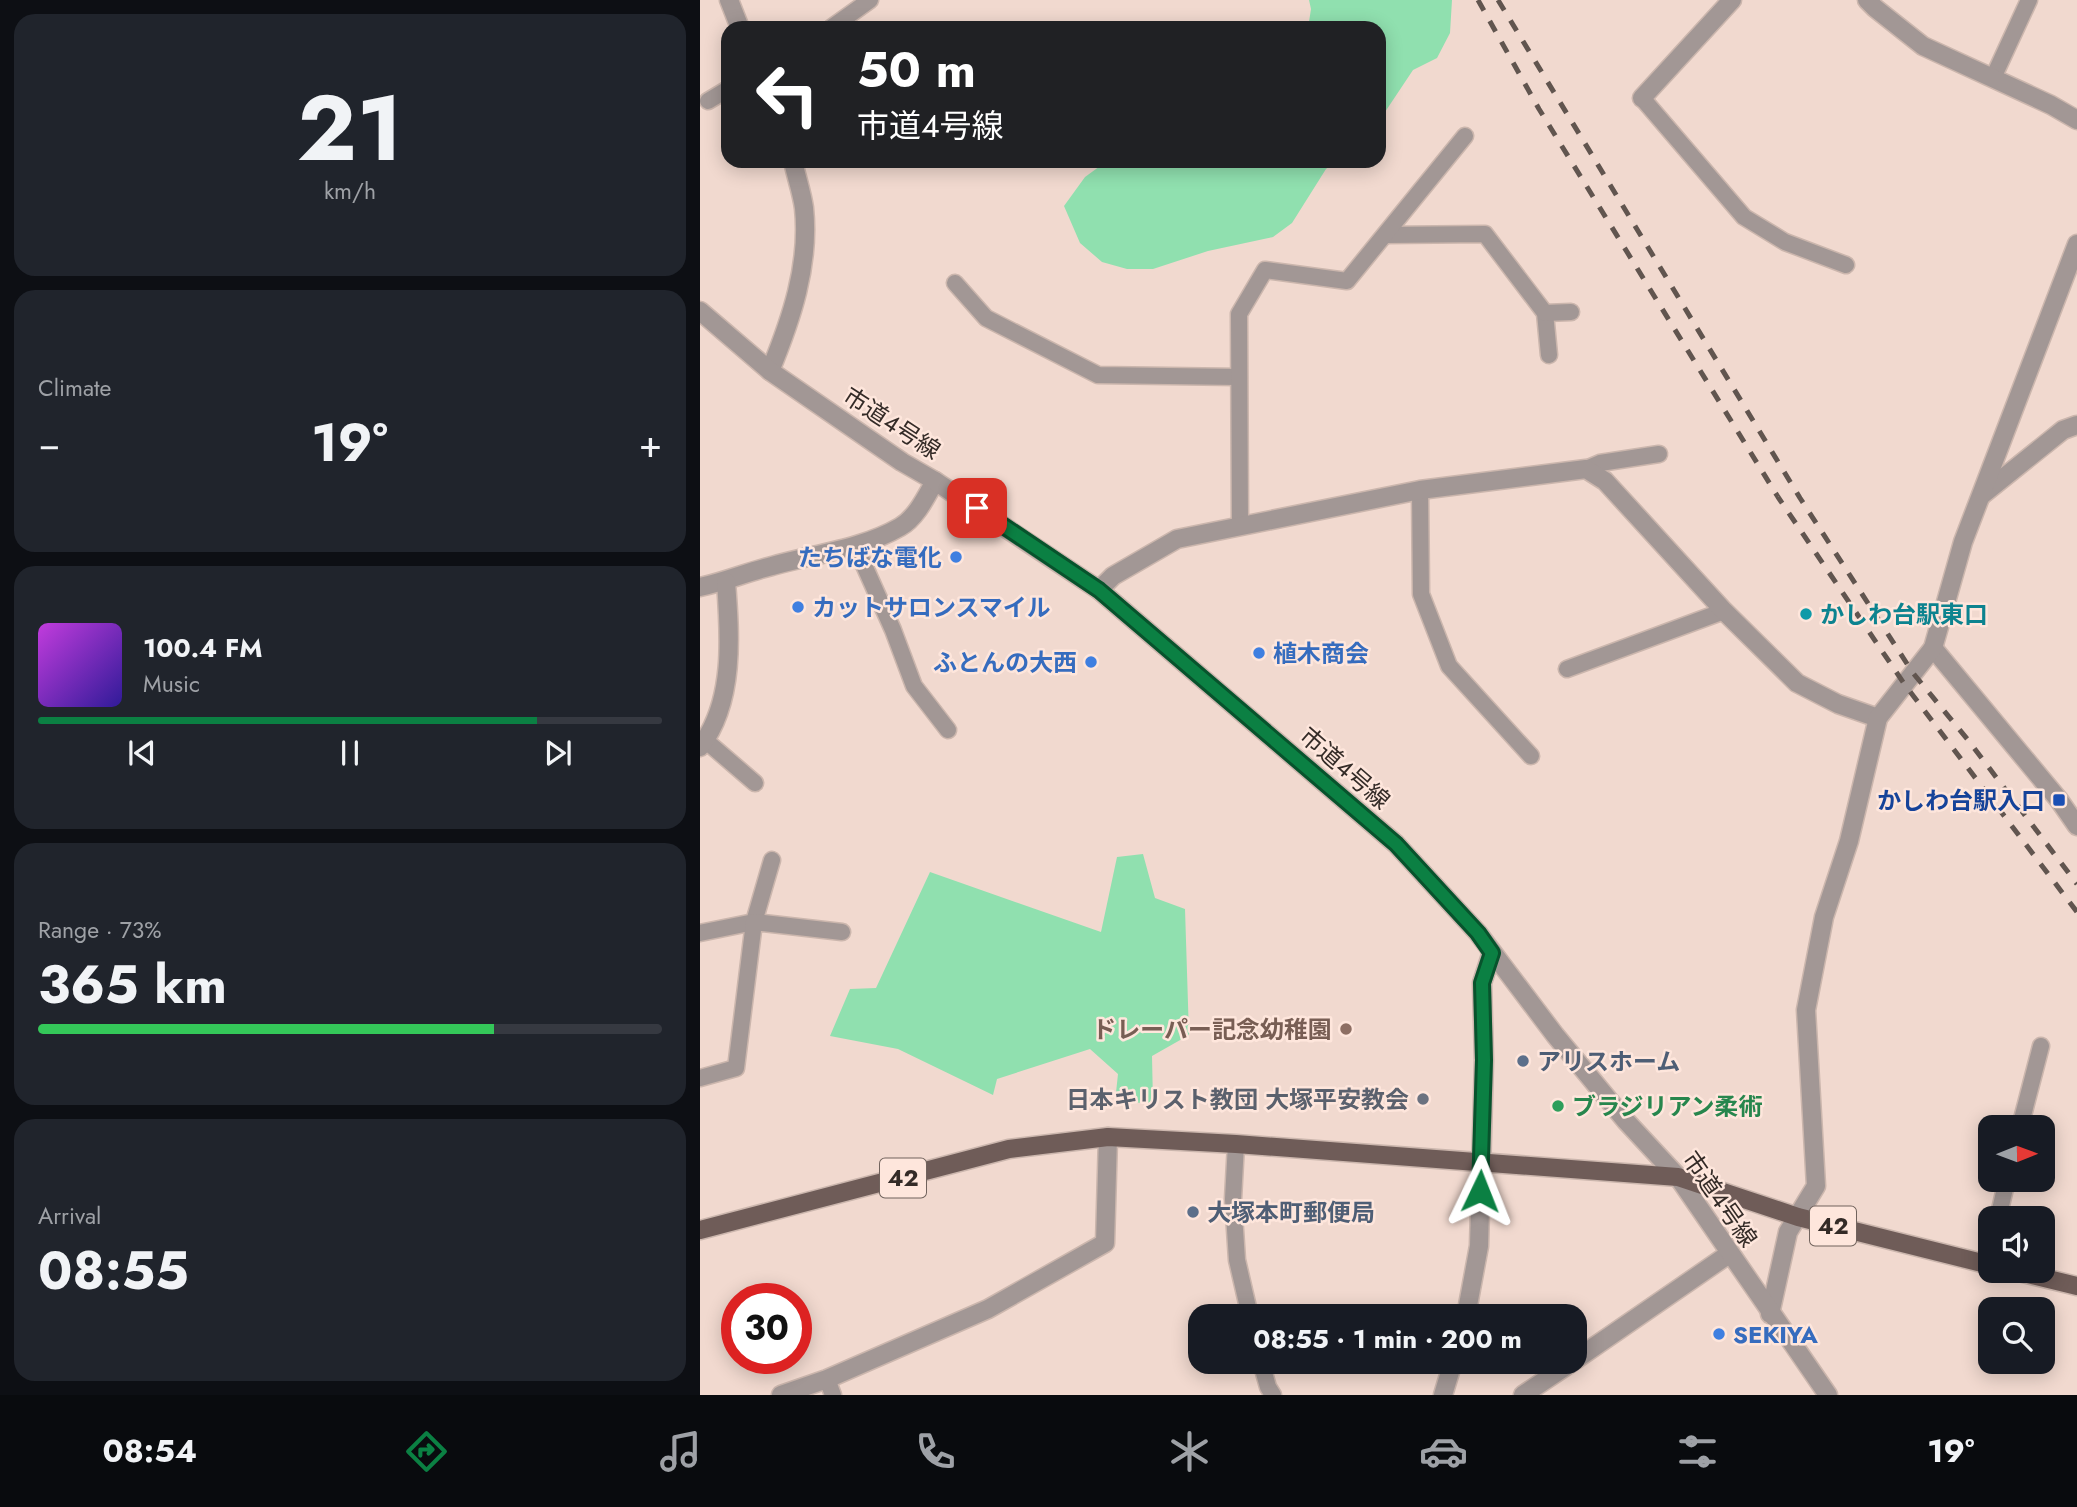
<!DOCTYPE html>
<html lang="en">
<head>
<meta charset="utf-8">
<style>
	body { margin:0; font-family:Jost,"Noto Sans JP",sans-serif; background:#20242c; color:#f1f3f6; height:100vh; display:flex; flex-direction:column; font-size:26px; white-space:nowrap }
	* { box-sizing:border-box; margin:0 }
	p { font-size:23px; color:#9ea1a6 }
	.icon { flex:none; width:38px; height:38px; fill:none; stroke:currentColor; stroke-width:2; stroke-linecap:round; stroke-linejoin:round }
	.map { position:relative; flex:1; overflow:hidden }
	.panel { display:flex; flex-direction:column; gap:14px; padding:14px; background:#0d0f14; width:700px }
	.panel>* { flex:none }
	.hud { position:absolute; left:21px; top:21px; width:665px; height:147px; border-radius:21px; box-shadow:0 4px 18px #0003; background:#202124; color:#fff; overflow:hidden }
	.needle { width:46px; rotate:89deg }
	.fabs { position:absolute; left:1278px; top:1115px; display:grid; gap:14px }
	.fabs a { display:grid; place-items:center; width:77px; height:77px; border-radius:14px; background:#171b24; box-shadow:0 4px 18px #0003; font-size:35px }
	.speed { position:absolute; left:21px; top:1283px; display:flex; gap:14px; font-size:35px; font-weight:700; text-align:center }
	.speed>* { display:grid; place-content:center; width:91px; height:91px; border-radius:50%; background:#171b24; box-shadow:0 4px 18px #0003; line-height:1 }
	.speed .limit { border:10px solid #d22; background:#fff; color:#111 }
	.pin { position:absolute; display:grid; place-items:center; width:60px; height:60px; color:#fff; margin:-30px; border-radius:14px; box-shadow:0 4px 10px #0006 }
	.me { position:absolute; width:77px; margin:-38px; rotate:2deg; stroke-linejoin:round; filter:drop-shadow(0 0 5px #0008) }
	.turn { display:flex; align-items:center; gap:24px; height:147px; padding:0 21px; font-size:32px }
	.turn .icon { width:91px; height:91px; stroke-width:2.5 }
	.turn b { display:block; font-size:49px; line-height:60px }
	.big { font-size:52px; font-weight:700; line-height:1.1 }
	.panel .widget { flex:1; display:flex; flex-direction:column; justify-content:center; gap:10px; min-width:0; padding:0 24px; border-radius:21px; background:#20242c }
	.panel .dial { align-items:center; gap:0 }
	.dial b { font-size:91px; line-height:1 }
	.song { display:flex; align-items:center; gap:21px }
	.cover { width:84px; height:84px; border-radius:10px; background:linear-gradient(135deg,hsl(290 70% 55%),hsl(250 70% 35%)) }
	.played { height:7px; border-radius:4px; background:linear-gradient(90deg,#0b8043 80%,#363941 80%) }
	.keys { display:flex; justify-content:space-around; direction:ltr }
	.heat { display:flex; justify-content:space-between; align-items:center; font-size:38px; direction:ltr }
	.charge { height:10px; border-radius:5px; background:linear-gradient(90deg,#34c759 73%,#363941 0) }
	.trip { position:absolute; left:488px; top:1304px; width:399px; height:70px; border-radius:21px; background:#171b24; box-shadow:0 4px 18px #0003; font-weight:700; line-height:70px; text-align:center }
	.menu { display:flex; height:112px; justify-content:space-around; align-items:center; background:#090b0e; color:#9ea1a6 }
	.menu .icon { width:49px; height:49px }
	.menu .selected { color:#0b8043 }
	.menu b { font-size:32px; color:#f1f3f6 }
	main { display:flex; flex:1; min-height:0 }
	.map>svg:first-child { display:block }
	.green { fill:#90e0af }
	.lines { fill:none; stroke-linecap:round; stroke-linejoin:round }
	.service-casing { stroke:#cbb6ad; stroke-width:19 }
	.minor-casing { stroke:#cbb6ad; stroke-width:21 }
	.tertiary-casing { stroke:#cbb6ad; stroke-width:21 }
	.primary-casing { stroke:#cbb6ad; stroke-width:21 }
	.service { stroke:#a29795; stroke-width:16 }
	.minor { stroke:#a29795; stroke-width:18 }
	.tertiary { stroke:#a29795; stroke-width:18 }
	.primary { stroke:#6f5c58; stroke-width:18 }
	.rail { stroke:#61554f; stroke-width:5; stroke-dasharray:12 12; stroke-linecap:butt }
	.route-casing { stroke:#07532c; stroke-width:18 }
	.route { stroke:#0b8043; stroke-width:12 }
	.shop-dot { fill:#3f7fe0; stroke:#fee6dc; stroke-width:2.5 }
	.culture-dot { fill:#0f9aa8; stroke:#fee6dc; stroke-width:2.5 }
	.transit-dot { fill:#1a4fb4; stroke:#fee6dc; stroke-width:2.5 }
	.education-dot { fill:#8d6e63; stroke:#fee6dc; stroke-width:2.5 }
	.service-dot { fill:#5c6f8a; stroke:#fee6dc; stroke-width:2.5 }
	.worship-dot { fill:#6b7280; stroke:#fee6dc; stroke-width:2.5 }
	.leisure-dot { fill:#2e9e5b; stroke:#fee6dc; stroke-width:2.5 }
	.labels { text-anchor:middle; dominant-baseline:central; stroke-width:5; stroke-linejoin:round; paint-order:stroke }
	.shield { fill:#fee6dc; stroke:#71635d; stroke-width:2 }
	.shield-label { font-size:23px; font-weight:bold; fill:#342b27 }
	.street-label { font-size:24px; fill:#342b27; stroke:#fee6dc }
	.shop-label { font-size:24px; font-weight:bold; fill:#366cbe; stroke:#fee6dc; text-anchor:start }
	.culture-label { font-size:24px; font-weight:bold; fill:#0d838f; stroke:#fee6dc; text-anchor:start }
	.transit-label { font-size:24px; font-weight:bold; fill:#164399; stroke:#fee6dc; text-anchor:end }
	.education-label { font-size:24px; font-weight:bold; fill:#785e54; stroke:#fee6dc; text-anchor:end }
	.service-label { font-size:24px; font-weight:bold; fill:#4e5e75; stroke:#fee6dc; text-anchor:start }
	.worship-label { font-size:24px; font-weight:bold; fill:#5b616d; stroke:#fee6dc; text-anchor:end }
	.leisure-label { font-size:24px; font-weight:bold; fill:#27864d; stroke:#fee6dc; text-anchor:start }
</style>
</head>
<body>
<main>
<section class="panel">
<div class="widget dial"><b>21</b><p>km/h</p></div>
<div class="widget"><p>Climate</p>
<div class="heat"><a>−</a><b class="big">19°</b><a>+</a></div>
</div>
<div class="widget">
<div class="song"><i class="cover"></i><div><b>100.4 FM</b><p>Music</p></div></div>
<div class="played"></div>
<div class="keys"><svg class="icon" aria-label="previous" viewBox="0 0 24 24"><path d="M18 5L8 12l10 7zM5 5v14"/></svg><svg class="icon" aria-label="pause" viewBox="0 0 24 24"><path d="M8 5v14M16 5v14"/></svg><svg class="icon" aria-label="next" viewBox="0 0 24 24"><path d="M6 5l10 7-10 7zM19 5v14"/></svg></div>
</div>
<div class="widget"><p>Range · 73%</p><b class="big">365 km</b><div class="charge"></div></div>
<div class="widget"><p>Arrival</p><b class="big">08:55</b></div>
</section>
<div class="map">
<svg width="1377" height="1395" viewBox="0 0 1377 1395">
	<rect width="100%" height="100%" fill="#f1d9cf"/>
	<g class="green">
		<polygon points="609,0 752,0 750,33 737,58 713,70 679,121 679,28 608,28 611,9"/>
		<polygon points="407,161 636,161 626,169 592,223 573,237 508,251 453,269 427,269 402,262 380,243 364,206 385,177"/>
		<polygon points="443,854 455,898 485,909 489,1035 452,1056 453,1103 415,1102 418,1074 390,1049 297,1079 293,1095 198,1049 130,1036 150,989 176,988 230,872 401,932 417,857"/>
	</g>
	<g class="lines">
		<defs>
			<g id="service">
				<polyline points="131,28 170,0"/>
				<polyline points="1293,78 1329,0"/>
				<polyline points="942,98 1044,217 1085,242 1146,265"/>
				<polyline points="8,101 28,89"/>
				<polyline points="685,235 785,234 845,313 849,355"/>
				<polyline points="255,283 286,318 398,375 538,377"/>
				<polyline points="845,313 871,312"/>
				<polyline points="886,469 900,463 959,454"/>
				<polyline points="720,490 721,594 749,666 831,756"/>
				<polyline points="540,526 539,314 565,270 647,281 765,136"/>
				<polyline points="155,545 193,630 214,686 248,730"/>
				<polyline points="867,669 1024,611"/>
				<polyline points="5,740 55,783"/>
				<polyline points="0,933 54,922 72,860"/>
				<polyline points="0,1078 36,1068 54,922 142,932"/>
				<polyline points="1320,1127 1341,1046"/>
				<polyline points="536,1144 533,1199 537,1260 550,1316"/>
				<polyline points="1298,1218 1307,1180"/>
				<polyline points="1286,1264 1290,1250"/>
				<polyline points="561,1362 568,1387 573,1395"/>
				<polyline points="127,1379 133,1395"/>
			</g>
			<g id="minor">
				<polyline points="29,0 40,28"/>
				<polyline points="1167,0 1175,8 1223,46 1351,105 1377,120"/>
				<polyline points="942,98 1032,0"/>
				<path d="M70 371C91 320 110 265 104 208 102 193 96 176 93 161"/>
				<polyline points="1282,495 1363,430 1377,425"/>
				<path d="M0 587C25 582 47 572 72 566 114 554 162 549 200 527 216 518 226 497 235 481"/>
				<polyline points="399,590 413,576 477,539 720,490 886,469 905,481 1024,611 1097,683 1138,704 1178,718"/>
				<polyline points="1233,648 1359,800 1377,826"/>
				<path d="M0 747C35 702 30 635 26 582"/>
				<polyline points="1070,1314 1088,1232 1116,1186 1106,1010 1124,917 1149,841 1178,718 1233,648 1263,542 1377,244"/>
				<polyline points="766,1316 779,1246 784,1060 782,983 792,952"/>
				<polyline points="875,1360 1029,1254"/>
				<polyline points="81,1395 127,1379 288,1309 405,1243 408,1137"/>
				<polyline points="743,1395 753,1362"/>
				<polyline points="823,1395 872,1362"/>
			</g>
			<polyline id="tertiary" points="0,311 70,371 202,462 235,481 399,590 696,844 778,933 855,1035 926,1121 978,1177 1128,1395"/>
			<g id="primary">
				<polyline points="0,1230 309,1149 408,1137 536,1144 978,1177 1098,1217 1290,1265"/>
				<polyline points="1311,1270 1377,1286"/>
			</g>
		</defs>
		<use href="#service" class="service-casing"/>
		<use href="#minor" class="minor-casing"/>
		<use href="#tertiary" class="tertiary-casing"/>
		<use href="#primary" class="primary-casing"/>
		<use href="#service" class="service"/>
		<use href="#minor" class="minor"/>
		<use href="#tertiary" class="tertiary"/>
		<use href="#primary" class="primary"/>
		<g class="rail">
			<polyline points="778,0 839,109 1078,497 1205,685 1377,912"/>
			<polyline points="798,0 1100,498 1213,673 1268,740 1377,884"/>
		</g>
	</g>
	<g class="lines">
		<defs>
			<polyline id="route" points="277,508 399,590 696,844 778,933 792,953 782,983 784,1060 780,1191"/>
		</defs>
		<use href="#route" class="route-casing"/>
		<use href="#route" class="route"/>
	</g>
	<g class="shop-dot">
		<circle cx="256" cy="557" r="7"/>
		<circle cx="98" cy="607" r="7"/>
		<circle cx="559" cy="653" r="7"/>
		<circle cx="391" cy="662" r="7"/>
		<circle cx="1019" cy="1334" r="7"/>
	</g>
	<circle class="culture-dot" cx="1106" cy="614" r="7"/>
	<rect class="transit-dot" x="1352" y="793" width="14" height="14" rx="3.5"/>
	<circle class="education-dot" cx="646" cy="1029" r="7"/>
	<g class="service-dot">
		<circle cx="823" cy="1061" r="7"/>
		<circle cx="493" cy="1212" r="7"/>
	</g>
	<circle class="worship-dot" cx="723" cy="1099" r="7"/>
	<circle class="leisure-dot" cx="858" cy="1106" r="7"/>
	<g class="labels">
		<g class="shield">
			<rect x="180" y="1158.5" width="46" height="39" rx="5"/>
			<rect x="1110" y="1206.5" width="46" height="39" rx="5"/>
		</g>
		<g class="shield-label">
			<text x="203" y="1178">42</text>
			<text x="1133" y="1226">42</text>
		</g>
		<g class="street-label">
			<text transform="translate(192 423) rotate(33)">市道4号線</text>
			<text transform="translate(645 768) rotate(41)">市道4号線</text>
			<text transform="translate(1020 1199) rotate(55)">市道4号線</text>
		</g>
		<g class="shop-label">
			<text x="242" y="557" text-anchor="end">たちばな電化</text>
			<text x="112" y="607">カットサロンスマイル</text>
			<text x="573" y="653">植木商会</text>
			<text x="377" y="662" text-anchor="end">ふとんの大西</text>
			<text x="1033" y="1334">SEKIYA</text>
		</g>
		<g class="culture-label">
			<text x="1120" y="614">かしわ台駅東口</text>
		</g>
		<g class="transit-label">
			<text x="1345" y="800">かしわ台駅入口</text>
		</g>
		<g class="education-label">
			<text x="632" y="1029">ドレーパー記念幼稚園</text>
		</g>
		<g class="service-label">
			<text x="837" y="1061">アリスホーム</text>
			<text x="507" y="1212">大塚本町郵便局</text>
		</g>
		<g class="worship-label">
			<text x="709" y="1099">日本キリスト教団 大塚平安教会</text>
		</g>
		<g class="leisure-label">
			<text x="872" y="1106">ブラジリアン柔術</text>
		</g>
	</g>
</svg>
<div class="fabs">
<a><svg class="needle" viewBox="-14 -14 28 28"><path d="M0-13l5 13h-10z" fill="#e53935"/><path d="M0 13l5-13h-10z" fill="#9ea1a6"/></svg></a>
<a><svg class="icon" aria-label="sound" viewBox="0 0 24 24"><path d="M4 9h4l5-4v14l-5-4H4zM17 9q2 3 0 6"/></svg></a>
<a><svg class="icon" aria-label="search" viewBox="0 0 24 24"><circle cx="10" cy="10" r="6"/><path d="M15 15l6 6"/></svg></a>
</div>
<div class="speed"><div class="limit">30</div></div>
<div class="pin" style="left:277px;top:508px;background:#d93025"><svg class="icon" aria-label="arrive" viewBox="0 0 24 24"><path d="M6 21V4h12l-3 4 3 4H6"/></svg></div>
<svg class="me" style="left:780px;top:1191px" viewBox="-20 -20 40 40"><path d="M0-17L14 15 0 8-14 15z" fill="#0b8043" stroke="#fff" stroke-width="4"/></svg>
<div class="trip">08:55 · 1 min · 200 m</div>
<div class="hud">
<div class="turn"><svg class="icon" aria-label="left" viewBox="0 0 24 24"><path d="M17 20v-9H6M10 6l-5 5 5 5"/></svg><div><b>50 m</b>市道4号線</div></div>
</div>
</div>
</main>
<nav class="menu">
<b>08:54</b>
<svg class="icon selected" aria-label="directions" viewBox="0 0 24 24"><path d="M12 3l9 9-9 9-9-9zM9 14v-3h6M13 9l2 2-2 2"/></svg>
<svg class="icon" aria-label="music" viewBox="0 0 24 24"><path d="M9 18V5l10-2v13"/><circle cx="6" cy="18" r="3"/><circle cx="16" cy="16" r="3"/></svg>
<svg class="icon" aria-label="phone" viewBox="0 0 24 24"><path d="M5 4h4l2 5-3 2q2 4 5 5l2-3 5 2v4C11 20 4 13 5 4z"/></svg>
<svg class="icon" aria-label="climate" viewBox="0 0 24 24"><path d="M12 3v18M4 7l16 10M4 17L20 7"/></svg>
<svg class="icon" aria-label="car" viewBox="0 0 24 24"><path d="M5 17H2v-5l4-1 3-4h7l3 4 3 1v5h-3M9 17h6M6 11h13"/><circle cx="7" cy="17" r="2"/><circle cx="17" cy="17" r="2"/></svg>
<svg class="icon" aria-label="filters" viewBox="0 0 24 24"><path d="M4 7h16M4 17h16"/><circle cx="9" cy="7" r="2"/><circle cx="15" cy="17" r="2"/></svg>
<b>19°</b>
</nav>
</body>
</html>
